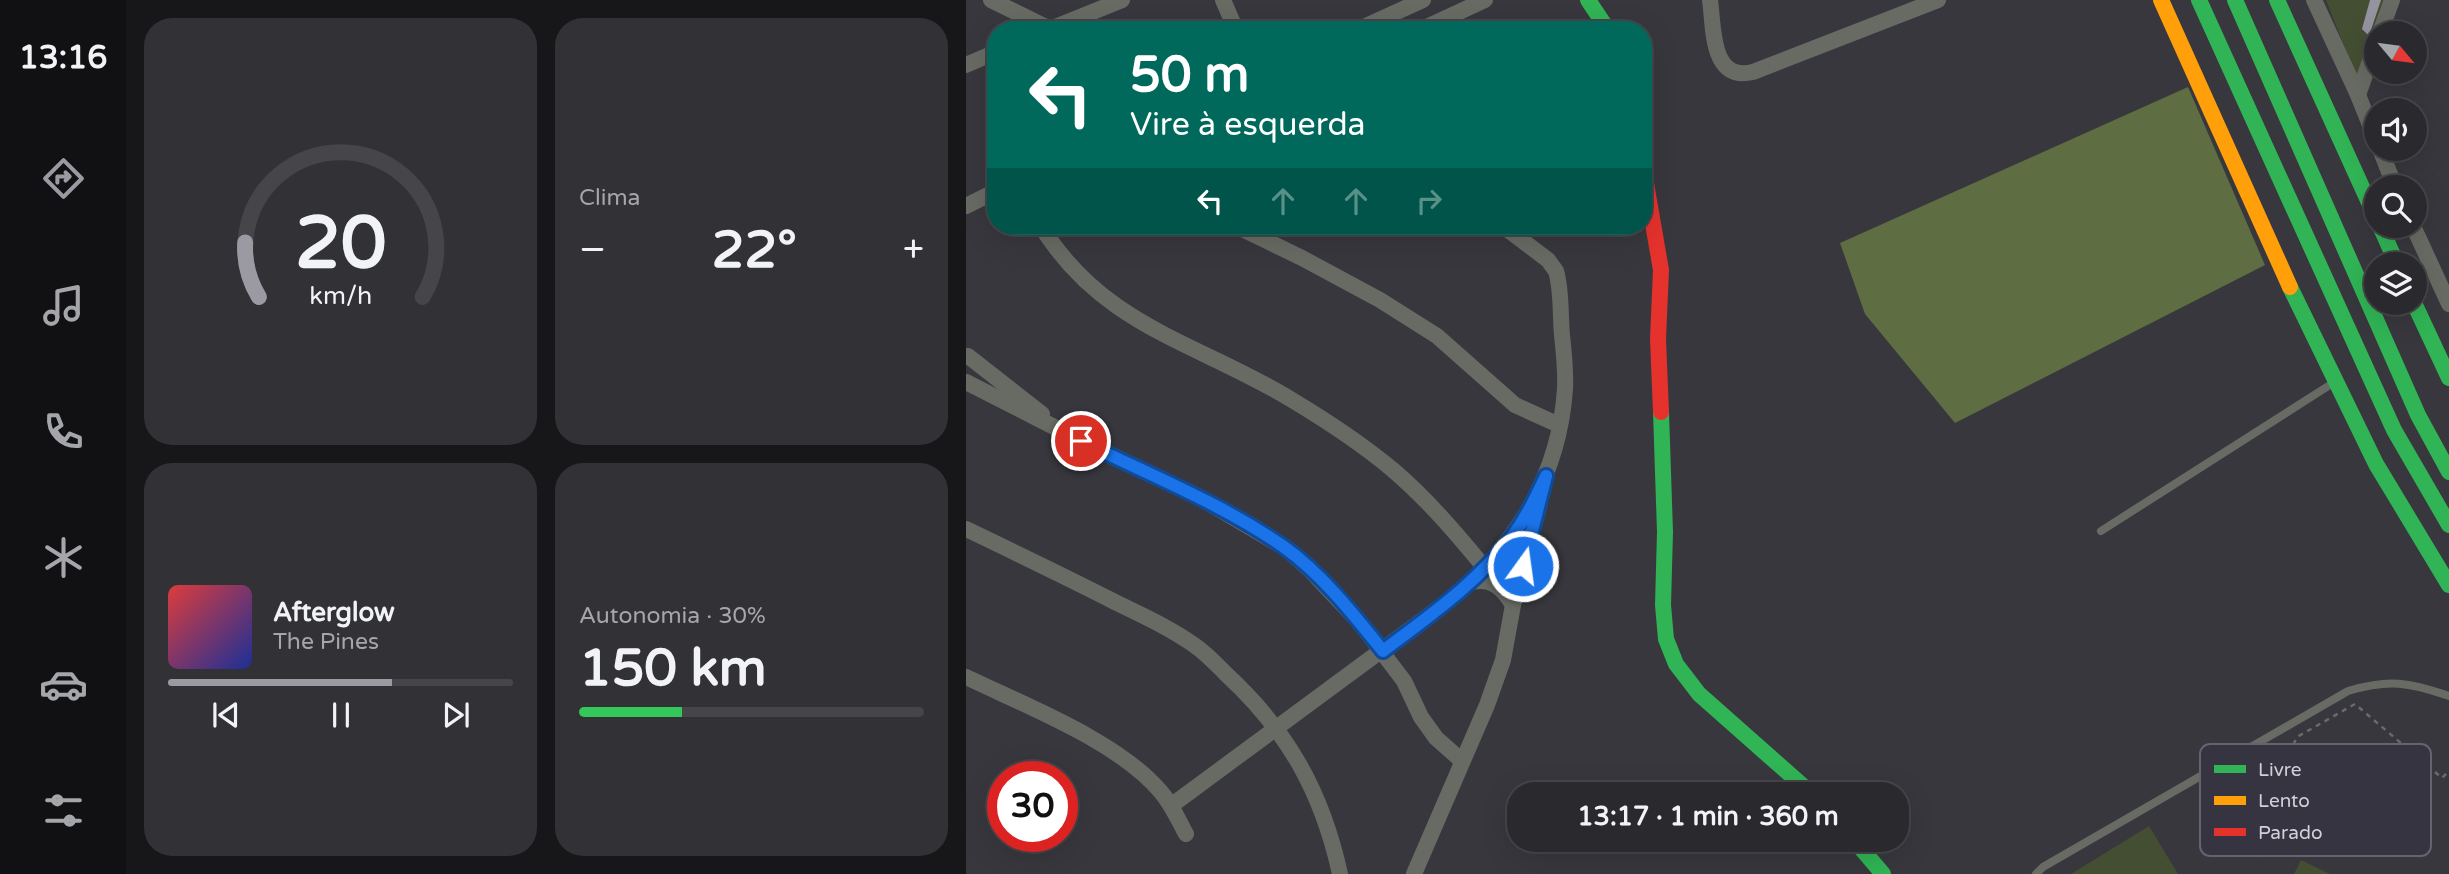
<!DOCTYPE html>
<html lang="pt">
<head>
<meta charset="utf-8">
<style>
	body { margin:0; font-family:"Varela Round",sans-serif; background:#323136; color:#f1f3f6; height:100vh; display:flex; flex-direction:column; font-size:26px; white-space:nowrap }
	* { box-sizing:border-box; margin:0 }
	p { font-size:23px; color:#a5a6aa }
	.icon { flex:none; width:38px; height:38px; fill:none; stroke:currentColor; stroke-width:2; stroke-linecap:round; stroke-linejoin:round }
	.map { position:relative; flex:1; overflow:hidden }
	.drawer { display:flex; flex-direction:column; gap:18px; padding:18px; background:#171719; width:840px }
	.drawer>* { flex:none }
	.top-card { position:absolute; left:21px; top:21px; width:665px; height:214px; border-radius:28px; box-shadow:0 7px 28px #0002,0 0 0 2px #46454a; background:#00695c; color:#fff; overflow:hidden }
	.needle { width:46px; rotate:119deg }
	.tools { position:absolute; left:1398px; top:21px; display:grid; gap:14px }
	.tools a { display:grid; place-items:center; width:63px; height:63px; border-radius:50%; background:#2a292e; box-shadow:0 7px 28px #0002,0 0 0 2px #46454a; font-size:35px }
	.speed { position:absolute; left:21px; top:761px; display:flex; gap:14px; font-size:35px; font-weight:700; text-align:center }
	.speed>* { display:grid; place-content:center; width:91px; height:91px; border-radius:50%; background:#2a292e; box-shadow:0 7px 28px #0002,0 0 0 2px #46454a; line-height:1 }
	.speed .limit { border:10px solid #d22; background:#fff; color:#111 }
	.pin { position:absolute; display:grid; place-items:center; width:60px; height:60px; color:#fff; margin:-30px; border:4px solid #fff; border-radius:50%; box-shadow:0 2px 7px #0007 }
	.me { position:absolute; width:77px; margin:-38px; rotate:14deg; stroke-linejoin:round; filter:drop-shadow(0 0 5px #0008) }
	.turn { display:flex; align-items:center; gap:24px; height:147px; padding:0 28px; font-size:32px }
	.turn .icon { width:91px; height:91px; stroke-width:2.5 }
	.turn b { display:block; font-size:49px; line-height:60px }
	.lanes { display:flex; align-items:center; height:66px; padding:0 28px; background:#0003; justify-content:center; gap:35px; direction:ltr }
	.lanes .off { opacity:.35 }
	.big { font-size:52px; font-weight:700; line-height:1.1 }
	.drawer .card { flex:1; display:flex; flex-direction:column; justify-content:center; gap:10px; min-width:0; padding:0 24px; border-radius:28px; background:#323136 }
	.drawer .dial { align-items:center; gap:0 }
	.dial svg { height:182px; overflow:visible; fill:none; stroke:#46454a; stroke-width:7; stroke-linecap:round; text-anchor:middle }
	.dial text { fill:#f1f3f6; stroke:none }
	.song { display:flex; align-items:center; gap:21px }
	.cover { width:84px; height:84px; border-radius:10px; background:linear-gradient(135deg,hsl(0 70% 55%),hsl(230 70% 35%)) }
	.played { height:7px; border-radius:4px; background:linear-gradient(90deg,#9b9aa2 65%,#46454a 65%) }
	.keys { display:flex; justify-content:space-around; direction:ltr }
	.heat { display:flex; justify-content:space-between; align-items:center; font-size:38px; direction:ltr }
	.charge { height:10px; border-radius:5px; background:linear-gradient(90deg,#34c759 30%,#46454a 0) }
	.drawer .tiles { flex:1; display:grid; gap:18px; grid-template-columns:repeat(2,1fr) }
	.trip { position:absolute; left:541px; top:782px; width:402px; height:70px; border-radius:28px; background:#2a292e; box-shadow:0 7px 28px #0002,0 0 0 2px #46454a; font-weight:700; line-height:70px; text-align:center }
	main { display:flex; flex:1; min-height:0 }
	.dock { display:flex; flex-direction:column; width:126px; justify-content:space-around; align-items:center; background:#111012; color:#a5a6aa }
	.dock .icon { width:49px; height:49px }
	.dock .selected { color:#9b9aa2 }
	.dock b { font-size:32px; color:#f1f3f6 }
	.map>svg:first-child { display:block }
	.green { fill:#444e32 }
	.forest { fill:#5e6d42 }
	.building { fill:#95939f }
	.lines { fill:none; stroke-linecap:round; stroke-linejoin:round }
	.path { stroke:#696b68; stroke-width:2.5; stroke-dasharray:5 5; stroke-linecap:butt }
	.lane { stroke:#686b64; stroke-width:8 }
	.street { stroke:#686b64; stroke-width:16 }
	.fast { stroke:#30b455; stroke-width:16 }
	.slow { stroke:#ff9f0a; stroke-width:16 }
	.jam { stroke:#e5322d; stroke-width:16 }
	.route-casing { stroke:#114b97; stroke-width:18 }
	.route { stroke:#1a73e8; stroke-width:12 }
	.key { fill:#363440; stroke:#64636e; stroke-width:2 }
	.key-label { font-size:19px; fill:#d1d0d8 }
</style>
</head>
<body>
<main>
<nav class="dock">
<b>13:16</b>
<svg class="icon selected" aria-label="directions" viewBox="0 0 24 24"><path d="M12 3l9 9-9 9-9-9zM9 14v-3h6M13 9l2 2-2 2"/></svg>
<svg class="icon" aria-label="music" viewBox="0 0 24 24"><path d="M9 18V5l10-2v13"/><circle cx="6" cy="18" r="3"/><circle cx="16" cy="16" r="3"/></svg>
<svg class="icon" aria-label="phone" viewBox="0 0 24 24"><path d="M5 4h4l2 5-3 2q2 4 5 5l2-3 5 2v4C11 20 4 13 5 4z"/></svg>
<svg class="icon" aria-label="climate" viewBox="0 0 24 24"><path d="M12 3v18M4 7l16 10M4 17L20 7"/></svg>
<svg class="icon" aria-label="car" viewBox="0 0 24 24"><path d="M5 17H2v-5l4-1 3-4h7l3 4 3 1v5h-3M9 17h6M6 11h13"/><circle cx="7" cy="17" r="2"/><circle cx="17" cy="17" r="2"/></svg>
<svg class="icon" aria-label="filters" viewBox="0 0 24 24"><path d="M4 7h16M4 17h16"/><circle cx="9" cy="7" r="2"/><circle cx="15" cy="17" r="2"/></svg>
</nav>
<section class="drawer">
<div class="tiles">
<div class="card dial"><svg viewBox="0 0 100 80">
<path d="M14 69A42 42 0 1 1 86 69"/>
<path d="M14 69A42 42 0 0 1 8 45" stroke="#9b9aa2"/>
<text x="50" y="56" font-size="32" font-weight="700">20</text>
<text x="50" y="72" font-size="11">km/h</text>
</svg></div>
<div class="card"><p>Clima</p>
<div class="heat"><a>−</a><b class="big">22°</b><a>+</a></div>
</div>
<div class="card">
<div class="song"><i class="cover"></i><div><b>Afterglow</b><p>The Pines</p></div></div>
<div class="played"></div>
<div class="keys"><svg class="icon" aria-label="previous" viewBox="0 0 24 24"><path d="M18 5L8 12l10 7zM5 5v14"/></svg><svg class="icon" aria-label="pause" viewBox="0 0 24 24"><path d="M8 5v14M16 5v14"/></svg><svg class="icon" aria-label="next" viewBox="0 0 24 24"><path d="M6 5l10 7-10 7zM19 5v14"/></svg></div>
</div>
<div class="card"><p>Autonomia · 30%</p><b class="big">150 km</b><div class="charge"></div></div>
</div>
</section>
<div class="map">
<svg width="1483" height="874" viewBox="0 0 1483 874">
	<rect width="100%" height="100%" fill="#38373d"/>
	<g class="green">
		<polygon points="1360,0 1422,0 1393,84"/>
		<polygon points="1183,826 1212,874 1105,874"/>
		<polygon points="1335,860 1364,874 1328,874"/>
	</g>
	<polygon class="forest" points="1222,87 1299,265 989,423 899,314 874,243"/>
	<polygon class="building" points="1404,0 1415,0 1403,36 1396,29"/>
	<g class="lines">
		<polyline class="path" points="1331,855 1291,856 1278,848 1331,737 1389,704 1476,778 1483,771"/>
		<g class="lane">
			<polyline points="1135,531 1367,383"/>
			<path d="M1070 874 1077 867 1382 691C1423 679 1442 682 1483 696"/>
		</g>
		<g class="street">
			<polyline points="25,0 84,29"/>
			<polyline points="257,0 270,30"/>
			<path d="M744 0C748 27 744 82 787 72L972 0"/>
			<polyline points="1348,0 1392,95 1410,140"/>
			<polyline points="82,30 156,0"/>
			<polyline points="391,30 457,0"/>
			<polyline points="454,30 519,0"/>
			<polyline points="1414,33 1426,0"/>
			<polyline points="0,65 30,52"/>
			<polyline points="1392,95 1410,44"/>
			<polyline points="1414,149 1429,187"/>
			<polyline points="0,206 30,191"/>
			<path d="M75 226C137 327 233 343 326 400 361 421 396 444 427 470 461 499 490 533 518 567"/>
			<polyline points="270,226 336,258 414,300 471,336 549,405 593,425"/>
			<polyline points="1447,226 1483,304"/>
			<polyline points="2,356 76,414"/>
			<polyline points="0,382 100,433 229,495 319,548 344,570 393,622 438,681 455,717 470,738 496,761"/>
			<path d="M0 529C50 553 100 577 149 602 176 615 204 628 228 645 240 653 250 664 260 674 322 731 356 792 374 874"/>
			<path d="M506 582C526 577 537 589 547 605"/>
			<path d="M0 677C60 706 152 741 195 792 206 805 212 819 220 834"/>
			<path d="M206 805 481 602C549 547 593 478 599 389 600 371 598 353 596 335 594 315 596 291 590 271L582 260 537 226"/>
			<polyline points="448,874 521,705 537,660 547,605 574,503"/>
		</g>
		<g class="fast">
			<polyline points="622,0 642,30"/>
			<polyline points="1233,0 1428,430 1483,525"/>
			<polyline points="1269,0 1452,415 1483,472"/>
			<polyline points="1311,0 1410,218"/>
			<polyline points="1414,226 1431,264"/>
			<polyline points="1324,287 1410,464 1483,585"/>
			<polyline points="1448,303 1483,378"/>
			<polyline points="695,412 699,532 697,605 700,639 710,664 733,694 846,794"/>
			<polyline points="888,840 917,874"/>
		</g>
		<polyline class="slow" points="1195,0 1324,287"/>
		<polyline class="jam" points="677,166 695,270 692,339 695,412"/>
	</g>
	<g class="lines">
		<defs>
			<path id="route" d="M115 441C183 475 255 503 318 547 356 574 388 615 417 651 463 616 511 583 546 537 560 518 570 497 580 476L557 566"/>
		</defs>
		<use href="#route" class="route-casing"/>
		<use href="#route" class="route"/>
	</g>
	<rect x="1234" y="744" width="231" height="112" rx="10" class="key"/>
	<rect x="1248" y="765" width="32" height="8" fill="#30b455"/>
	<rect x="1248" y="796" width="32" height="9" fill="#ff9f0a"/>
	<rect x="1248" y="828" width="32" height="8" fill="#e5322d"/>
	<g class="key-label">
		<text x="1292" y="776">Livre</text>
		<text x="1292" y="807">Lento</text>
		<text x="1292" y="839">Parado</text>
	</g>
</svg>
<div class="tools">
<a><svg class="needle" viewBox="-14 -14 28 28"><path d="M0-13l5 13h-10z" fill="#e53935"/><path d="M0 13l5-13h-10z" fill="#a5a6aa"/></svg></a>
<a><svg class="icon" aria-label="sound" viewBox="0 0 24 24"><path d="M4 9h4l5-4v14l-5-4H4zM17 9q2 3 0 6"/></svg></a>
<a><svg class="icon" aria-label="search" viewBox="0 0 24 24"><circle cx="10" cy="10" r="6"/><path d="M15 15l6 6"/></svg></a>
<a><svg class="icon" aria-label="layers" viewBox="0 0 24 24"><path d="M12 4l9 5-9 5-9-5zM3 14l9 5 9-5"/></svg></a>
</div>
<div class="speed"><div class="limit">30</div></div>
<div class="pin" style="left:115px;top:441px;background:#d93025"><svg class="icon" aria-label="arrive" viewBox="0 0 24 24"><path d="M6 21V4h12l-3 4 3 4H6"/></svg></div>
<svg class="me" style="left:557px;top:566px" viewBox="-20 -20 40 40"><circle r="17" fill="#1a73e8" stroke="#fff" stroke-width="3"/><path d="M0-11L8 9 0 5-8 9z" fill="#fff"/></svg>
<div class="trip">13:17 · 1 min · 360 m</div>
<div class="top-card">
<div class="turn"><svg class="icon" aria-label="left" viewBox="0 0 24 24"><path d="M17 20v-9H6M10 6l-5 5 5 5"/></svg><div><b>50 m</b>Vire à esquerda</div></div>
<div class="lanes"><svg class="icon" aria-label="left" viewBox="0 0 24 24"><path d="M17 20v-9H6M10 6l-5 5 5 5"/></svg><svg class="icon off" aria-label="ahead" viewBox="0 0 24 24"><path d="M12 20V5M6 11l6-6 6 6"/></svg><svg class="icon off" aria-label="ahead" viewBox="0 0 24 24"><path d="M12 20V5M6 11l6-6 6 6"/></svg><svg class="icon off" aria-label="right" viewBox="0 0 24 24"><path d="M7 20v-9h11M14 6l5 5-5 5"/></svg></div>
</div>
</div>
</main>
</body>
</html>
